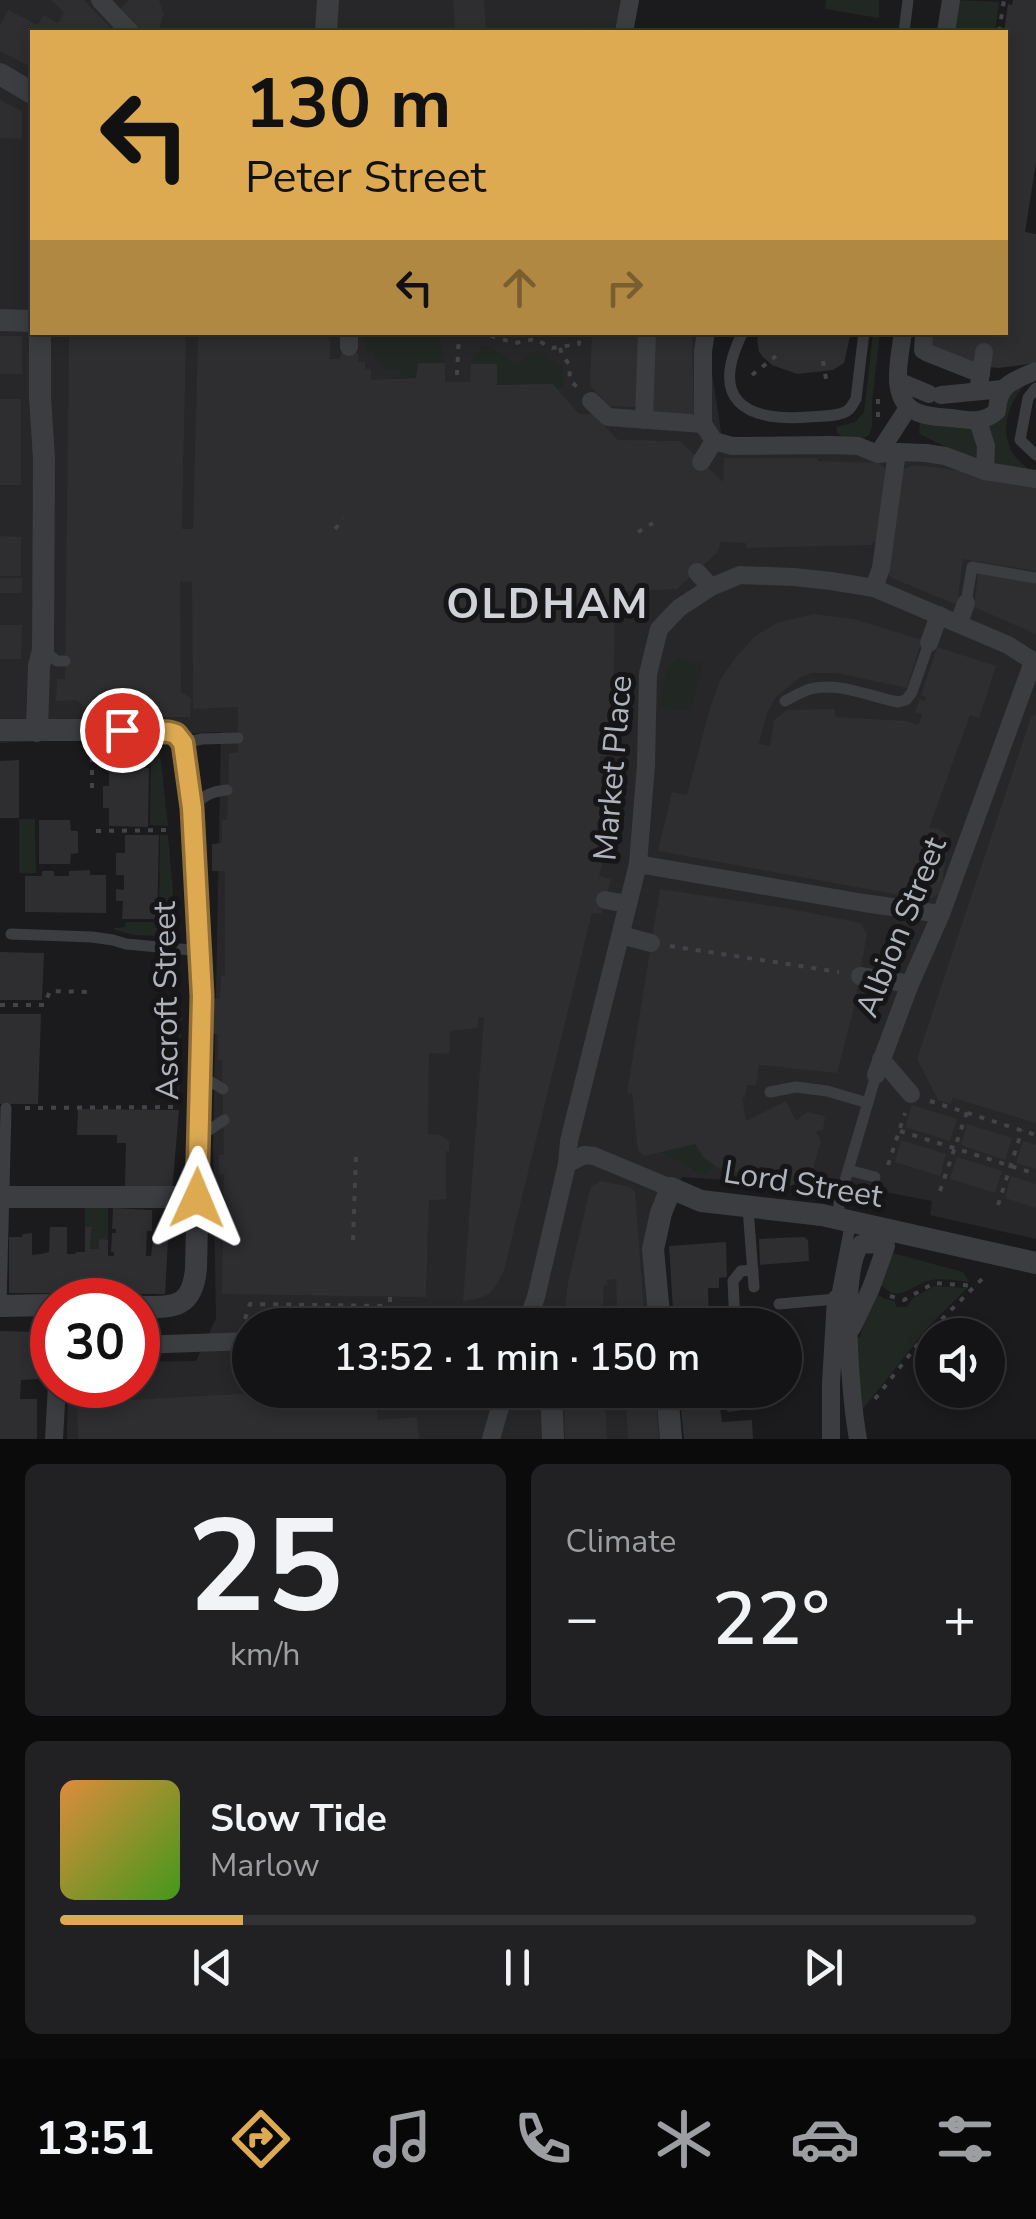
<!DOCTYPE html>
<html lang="en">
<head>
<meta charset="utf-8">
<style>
	body { margin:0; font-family:"Nunito Sans",sans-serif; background:#212123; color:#f1f3f6; height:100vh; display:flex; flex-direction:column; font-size:38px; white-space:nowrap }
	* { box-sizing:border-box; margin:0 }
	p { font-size:32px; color:#9d9ea1 }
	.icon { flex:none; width:55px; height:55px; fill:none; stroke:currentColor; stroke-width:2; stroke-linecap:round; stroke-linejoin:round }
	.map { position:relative; height:1439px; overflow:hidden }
	.details { display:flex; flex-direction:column; gap:25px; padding:25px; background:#0b0b0c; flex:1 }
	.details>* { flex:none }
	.hud { position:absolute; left:30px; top:30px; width:978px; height:305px; border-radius:0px; box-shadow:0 5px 15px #0003,0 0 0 2px #333335; background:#ddaa52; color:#111; overflow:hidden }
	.fabs { position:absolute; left:915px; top:1318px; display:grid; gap:20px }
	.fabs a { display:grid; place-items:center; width:90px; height:90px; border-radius:50%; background:#141416; box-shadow:0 5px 15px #0003,0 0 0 2px #333335; font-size:50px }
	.speed { position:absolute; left:30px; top:1278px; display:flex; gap:20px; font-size:50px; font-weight:700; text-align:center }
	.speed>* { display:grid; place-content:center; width:130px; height:130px; border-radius:50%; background:#141416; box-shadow:0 5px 15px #0003,0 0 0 2px #333335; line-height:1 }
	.speed .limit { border:15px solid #d22; background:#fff; color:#111 }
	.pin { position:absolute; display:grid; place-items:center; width:85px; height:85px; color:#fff; margin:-42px; border:5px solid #fff; border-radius:50%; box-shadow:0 2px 10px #0007 }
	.me { position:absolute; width:110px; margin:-55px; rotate:1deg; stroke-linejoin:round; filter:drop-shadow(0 0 8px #0008) }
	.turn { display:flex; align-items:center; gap:35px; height:210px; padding:0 50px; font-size:45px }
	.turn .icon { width:130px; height:130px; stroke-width:2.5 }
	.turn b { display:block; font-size:70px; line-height:85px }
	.lanes { display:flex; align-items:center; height:95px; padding:0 50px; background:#0003; justify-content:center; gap:50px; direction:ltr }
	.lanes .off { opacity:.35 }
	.big { font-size:75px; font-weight:600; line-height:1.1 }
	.details .tile { flex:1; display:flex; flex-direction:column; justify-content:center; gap:15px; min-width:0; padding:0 35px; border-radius:15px; background:#212123 }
	.details .dial { align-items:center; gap:0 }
	.dial b { font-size:130px; line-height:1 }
	.song { display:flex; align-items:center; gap:30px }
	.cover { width:120px; height:120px; border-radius:15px; background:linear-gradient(135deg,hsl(30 70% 55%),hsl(100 70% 35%)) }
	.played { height:10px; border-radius:5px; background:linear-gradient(90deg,#ddaa52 20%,#333335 20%) }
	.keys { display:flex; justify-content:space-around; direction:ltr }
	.heat { display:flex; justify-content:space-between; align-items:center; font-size:55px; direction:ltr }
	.details .tiles { flex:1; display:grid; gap:25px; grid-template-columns:1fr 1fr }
	.tile:last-child { grid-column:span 2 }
	.trip { position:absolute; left:232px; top:1308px; width:570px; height:100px; border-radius:50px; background:#141416; box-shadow:0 5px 15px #0003,0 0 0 2px #333335; font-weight:600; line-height:100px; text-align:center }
	.menu { display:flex; height:160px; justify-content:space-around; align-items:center; background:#080809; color:#9d9ea1 }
	.menu .icon { width:70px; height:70px }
	.menu .active { color:#ddaa52 }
	.menu b { font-size:45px; color:#f1f3f6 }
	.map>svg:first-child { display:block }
	.built { fill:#27272a }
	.green { fill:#212722 }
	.building { fill:#2e2e31 }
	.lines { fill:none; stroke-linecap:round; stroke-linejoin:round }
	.path { stroke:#424448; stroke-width:4; stroke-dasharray:5 8; stroke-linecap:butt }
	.service { stroke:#3c3d41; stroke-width:11 }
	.pedestrian { stroke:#3c3d41; stroke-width:18 }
	.minor { stroke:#3c3d41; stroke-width:22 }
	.route-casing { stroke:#906e35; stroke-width:25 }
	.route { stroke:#ddaa52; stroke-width:18 }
	.labels { text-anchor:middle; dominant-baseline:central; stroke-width:10; stroke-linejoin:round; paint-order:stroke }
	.street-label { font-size:32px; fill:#afb3bb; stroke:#161618 }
	.district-label { font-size:42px; font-weight:bold; letter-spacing:2.5px; fill:#d0d2d7; stroke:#161618 }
</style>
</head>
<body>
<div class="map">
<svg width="1036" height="1439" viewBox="0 0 1036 1439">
	<rect width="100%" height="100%" fill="#1b1b1d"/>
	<polygon class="built" points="0,0 626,0 631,32 32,32 32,332 706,333 724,452 875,450 1036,476 1036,1239 930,1215 932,1201 879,1191 682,1177 662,1222 664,1325 250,1325 250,1390 666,1390 667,1439 67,1439 68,1385 138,1385 138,1362 196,1361 216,1318 213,1148 221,732 0,743"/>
	<g class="green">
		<polygon points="826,0 879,0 879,18 825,9"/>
		<polygon points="956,0 999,2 995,32 952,32"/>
		<polygon points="362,333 426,333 439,337 445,363 418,363 416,378 400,378 400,370 381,369 381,362 375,361 374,352 366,352 366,340 362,339"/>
		<polygon points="873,333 880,333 872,402 872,426 869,435 860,440 845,439 837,432 836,427 855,422 864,412"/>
		<path d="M482 345C496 347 503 359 519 363L535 350 562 366 564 384 558 390 553 384 497 385V365L471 364Z"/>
		<path d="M1028 382C999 410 996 454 1036 473L994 468 986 423 1014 384Z"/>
		<polygon points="920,421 974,424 982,461 973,460 921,435 919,433"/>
		<path d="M678 658 690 663H703L690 710 660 708C662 688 662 672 678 658Z"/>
		<polygon points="97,750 160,752 168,826 150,825 151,763 97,763"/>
		<polygon points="19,819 35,819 36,873 19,873"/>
		<polygon points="160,835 168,835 177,937 134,935 115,930 113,928 125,927 126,922 159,922"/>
		<polygon points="175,1009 182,1009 179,1098 171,1098"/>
		<polygon points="695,1144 697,1151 715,1166 703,1175 661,1152"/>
		<polygon points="85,1208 108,1208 108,1240 99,1240 98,1249 90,1249 92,1228 85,1227"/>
		<path d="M889 1252 963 1272 969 1282C956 1281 939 1277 927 1281 910 1287 898 1303 883 1286L877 1285Z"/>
		<polygon points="935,1286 967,1288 928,1327 859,1414 854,1338 860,1337 871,1296 877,1294 885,1299 895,1301 896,1307 907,1307 913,1298"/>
	</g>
	<g class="building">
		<polygon points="51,0 84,0 115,32 32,32 32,68 0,51 0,26 8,10 38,25 43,15 58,23 64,12"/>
		<polygon points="128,0 159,0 164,14 158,32 140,32 119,11"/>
		<polygon points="453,0 484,0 486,29 455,32"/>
		<polygon points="1013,0 1036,0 1036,163 1025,232 1036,234 1036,363 999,368 978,366 926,350 928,332 1005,332 1004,32 1008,4 1012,5"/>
		<polygon points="0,100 22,111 22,139 0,138"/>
		<polygon points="69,332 186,332 182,529 193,529 198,332 321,332 330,341 330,359 340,359 341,353 358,353 358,362 365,362 365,369 371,370 371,380 416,378 418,363 445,363 445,382 470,382 471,364 497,364 497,385 553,384 579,414 593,414 618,440 680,441 723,482 724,458 817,458 817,461 879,463 887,470 877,540 870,545 746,548 746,543 720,542 719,551 677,589 615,592 613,756 600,756 601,763 613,763 613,822 599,876 611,879 601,914 592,913 504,1270 497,1284 489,1294 477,1299 463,1301 484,1017 478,1017 478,1028 450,1031 449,1054 429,1053 428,1134 441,1135 449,1141 449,1151 446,1151 446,1199 429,1200 426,1297 222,1294 224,1174 219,1174 219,1155 224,1155 222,1060 218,1060 218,1034 211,1034 213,999 220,999 221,976 225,976 225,871 212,871 212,844 222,843 222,820 227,820 229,753 238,753 238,707 193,709 192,582 180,581 181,692 191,698 190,717 95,717 77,700 56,701 57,679 65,679"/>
		<polygon points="592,332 692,332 694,413 689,419 652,415 652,408 610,406 590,386"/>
		<polygon points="761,332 851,332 844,363 833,370 797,374 772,365 763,357 759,352 757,340"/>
		<rect x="0" y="336" width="22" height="38"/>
		<rect x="0" y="399" width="21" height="86"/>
		<polygon points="915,465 1003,476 1036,485 1036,571 963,559 957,605 892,578 887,573 900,476 905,468"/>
		<polygon points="0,536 21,537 21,576 0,576"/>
		<polygon points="978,572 1036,581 1036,634 974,607"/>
		<rect x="0" y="578" width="22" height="15"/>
		<polygon points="814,614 854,619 922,640 907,688 837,673 812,673 799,678 776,697 767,713 759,744 770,746 774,720 787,710 835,709 835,717 907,721 918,725 922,714 915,712 920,699 925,701 926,697 921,695 937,647 996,666 979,718 970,715 929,828 939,829 949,836 941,892 932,898 894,894 658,851 672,792 687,795 710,708 720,680 735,658 755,636 779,622"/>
		<polygon points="0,625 22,625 21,659 0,659"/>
		<polygon points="1036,714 1036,1123 953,1098 951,1104 938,1100 917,1059 1031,717"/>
		<polygon points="19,760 19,818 0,818 0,761"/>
		<polygon points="109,768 149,768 148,827 109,826 109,808 103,808 103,786 109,786"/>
		<polygon points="39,820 70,820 71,831 78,831 78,853 71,854 70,864 39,864"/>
		<polygon points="125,835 159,835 157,919 122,919 123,901 116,901 116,889 124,890 124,875 116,875 116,853 125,853"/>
		<polygon points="90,870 90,875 106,875 106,913 25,912 25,876 42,876 42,871 54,871 54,876 69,876 69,871"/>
		<polygon points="660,889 786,908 861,923 867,934 853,1012 837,1073 759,1065 756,1085 747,1085 745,1098 742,1097 746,1121 786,1101 796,1121 807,1112 825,1116 823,1129 816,1132 821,1141 812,1173 785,1189 753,1181 745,1167 732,1175 727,1166 722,1169 715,1166 704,1158 695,1144 645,1156 638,1151 632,1094 627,1093"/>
		<polygon points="0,952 44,953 42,1000 0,1000"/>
		<polygon points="0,1014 41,1014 38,1104 0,1104"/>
		<polygon points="912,1105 957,1119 950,1141 905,1127"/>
		<polygon points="78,1109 179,1110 172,1193 125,1187 126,1143 117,1143 117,1135 77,1135"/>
		<polygon points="967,1124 1012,1138 1005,1160 961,1145"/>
		<polygon points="901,1140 946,1154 940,1176 895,1162"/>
		<polygon points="1023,1141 1036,1145 1036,1169 1016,1163"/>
		<polygon points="957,1157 1002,1171 995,1193 950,1179"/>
		<polygon points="1011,1176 1036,1184 1036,1208 1005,1198"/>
		<polygon points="601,1181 630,1187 635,1191 645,1325 614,1325 614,1310 617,1309 616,1279 607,1280 608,1285 604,1285 602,1324 563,1325 568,1282 589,1194 591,1187"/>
		<polygon points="113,1208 152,1210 152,1231 147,1231 146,1256 151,1256 153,1240 168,1240 165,1294 9,1293 9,1237 22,1237 23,1234 32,1233 32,1255 41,1254 49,1252 50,1227 67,1227 67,1254 75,1254 76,1252 85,1252 85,1227 92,1227 90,1249 98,1249 99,1239 108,1240 108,1256 114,1256 114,1252 111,1252 112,1233 116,1233 116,1229 112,1229"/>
		<polygon points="804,1237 808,1240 809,1261 760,1265 759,1239"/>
		<polygon points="726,1242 727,1277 719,1278 719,1288 708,1288 709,1325 674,1325 669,1246"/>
		<polygon points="0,1331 38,1332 38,1379 21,1380 20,1399 37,1399 37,1439 0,1439"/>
		<polygon points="309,1390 389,1390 377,1402 377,1420 417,1417 419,1439 78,1439 77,1403"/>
		<polygon points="564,1390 605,1390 607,1439 565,1439"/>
		<polygon points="625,1390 655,1390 659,1439 628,1439"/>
		<polygon points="679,1390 750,1390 751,1403 745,1404 743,1410 728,1412 725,1408 720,1408 722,1422 752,1420 753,1439 684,1439"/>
	</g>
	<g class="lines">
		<g class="path">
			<polyline points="583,29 587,32"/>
			<polyline points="999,32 1004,0"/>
			<polyline points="456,332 477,332"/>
			<polyline points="478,332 515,343 535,339 552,348 579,344 580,332"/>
			<polyline points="560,348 562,355 569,364 570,380 577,387"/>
			<polyline points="823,361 826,379"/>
			<polyline points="457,375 459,333"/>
			<polyline points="752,375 776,356"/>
			<polyline points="878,417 878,397"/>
			<polyline points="335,529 344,519"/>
			<polyline points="638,532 653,523"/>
			<polyline points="92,788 92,751"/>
			<polyline points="96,831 169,830"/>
			<polyline points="670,946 839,972"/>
			<polyline points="0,1005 44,1005 50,991 89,992"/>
			<polyline points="930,1101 1036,1135"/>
			<polyline points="25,1108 175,1107"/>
			<polyline points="900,1131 1036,1174"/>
			<polyline points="888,1165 905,1113"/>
			<polyline points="940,1191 967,1112"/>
			<polyline points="998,1205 1022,1130"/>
			<polyline points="353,1240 356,1155"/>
			<polyline points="890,1296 904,1300 934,1283 976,1286"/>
			<polyline points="390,1297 390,1325"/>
			<polyline points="245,1319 250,1304 389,1306"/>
			<polyline points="325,1325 326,1305"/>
			<polyline points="875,1399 922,1339 985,1276"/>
		</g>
		<g class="service">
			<polyline points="904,32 908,0"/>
			<path d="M743 332C709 399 743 422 809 417 820 416 837 417 847 411 852 408 853 403 856 399L864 332"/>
			<polyline points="1036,388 1028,398 1020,440 1036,455"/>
			<polyline points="966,603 972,567 1036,578"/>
			<polyline points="43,650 57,661 65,661"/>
			<path d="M785 701C792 697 800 693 807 690 836 680 870 697 898 702L906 700 912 692 929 643"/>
			<polyline points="183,743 202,739 238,738"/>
			<path d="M192 808C203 796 211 791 227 790"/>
			<polyline points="11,934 92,937 113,940 126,944 201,951"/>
			<polyline points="201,1076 223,1089"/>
			<polyline points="770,1092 796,1087 827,1091 868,1103"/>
			<polyline points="199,1137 224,1120"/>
			<polyline points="848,1170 875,1177"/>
			<polyline points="748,1208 754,1287"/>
			<polyline points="839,1218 839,1201 876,1075"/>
			<polyline points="779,1304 836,1299 851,1221"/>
			<polyline points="1,1306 6,1108"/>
			<polyline points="735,1325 733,1281 741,1271 753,1270"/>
		</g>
		<g class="pedestrian">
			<polyline points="100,0 130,32"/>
			<polyline points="624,32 630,0"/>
			<polyline points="946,32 951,0"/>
			<polyline points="706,332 703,351 703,424 714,441 732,446 831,445 858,446 878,454 897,452 926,453 945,456 985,471 1036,479"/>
			<path d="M903 332C900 358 887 401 919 413 929 417 941 417 951 418 969 420 983 424 997 411 998 384 1013 381 1036 371"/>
			<polyline points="924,335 923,350 928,353 981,374"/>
			<polyline points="349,347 349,332"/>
			<polyline points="898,381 929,394"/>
			<polyline points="979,386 984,352"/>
			<polyline points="941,395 1003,389"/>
			<polyline points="591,401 608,417 703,424"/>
			<polyline points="644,420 647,332"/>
			<polyline points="978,421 986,446 985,471"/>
			<polyline points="878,454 908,408"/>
			<polyline points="701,462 714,441"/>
			<polyline points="697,572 711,587"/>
			<polyline points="874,588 881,568 897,452"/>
			<polyline points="959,623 966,603"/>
			<polyline points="929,643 939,615"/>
			<polyline points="638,864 864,903 941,914"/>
			<polyline points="605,900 627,904"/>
			<polyline points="621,935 651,943"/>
			<polyline points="860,976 910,984"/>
			<polyline points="881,1059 911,1094"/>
			<polyline points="876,1075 910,984 941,914 1033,662"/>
			<polyline points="567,1164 584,1155 594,1156 671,1188"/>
			<polyline points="526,1325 536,1297 567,1164 569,1141 638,864 646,765 648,674 659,629 679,608 711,587 740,575 794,577 831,581 874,588 1008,645 1036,663"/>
			<polyline points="852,1328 871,1288 886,1246"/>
			<polyline points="138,1345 250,1341"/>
			<polyline points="54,1439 57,1385"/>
			<polyline points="491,1439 505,1390"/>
			<polyline points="831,1439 831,1383 836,1299"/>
			<path d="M858 1439C851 1402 839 1272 861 1244L880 1245"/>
		</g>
		<g class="minor">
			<polyline points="326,32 328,0"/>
			<polyline points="0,74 32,93"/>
			<polyline points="0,320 32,321"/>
			<path d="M0 730H159L176 734 183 743 192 808 202 996 196 1269C192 1310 172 1307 138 1307"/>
			<polyline points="37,731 39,666 43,650 44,459 40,397 40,332"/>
			<polyline points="5,1197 197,1197"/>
			<polyline points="0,1306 52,1305"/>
			<polyline points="526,1324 528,1325"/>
			<polyline points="660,1325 653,1249 661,1213 671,1188 701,1201 822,1215 1036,1263"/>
			<polyline points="551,1390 553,1439"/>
			<polyline points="667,1390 671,1439"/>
		</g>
	</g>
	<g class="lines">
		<defs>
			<polyline id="route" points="122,730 169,732 176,734 183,743 192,808 202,996 197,1198"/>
		</defs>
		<use href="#route" class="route-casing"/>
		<use href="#route" class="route"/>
	</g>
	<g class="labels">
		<g class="street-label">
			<text transform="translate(613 768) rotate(-85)">Market Place</text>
			<text transform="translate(901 927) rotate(-68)">Albion Street</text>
			<text transform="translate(166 1001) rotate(-91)">Ascroft Street</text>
			<text transform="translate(803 1184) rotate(9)">Lord Street</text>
		</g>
		<g class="district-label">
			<text x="548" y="604">OLDHAM</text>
		</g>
	</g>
</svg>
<div class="fabs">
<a><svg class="icon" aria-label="sound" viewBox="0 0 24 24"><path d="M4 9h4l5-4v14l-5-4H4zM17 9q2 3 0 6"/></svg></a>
</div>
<div class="speed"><div class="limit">30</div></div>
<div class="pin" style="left:122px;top:730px;background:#d93025"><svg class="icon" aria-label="arrive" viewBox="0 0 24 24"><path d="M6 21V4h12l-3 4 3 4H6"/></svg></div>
<svg class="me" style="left:197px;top:1198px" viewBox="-20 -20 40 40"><path d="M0-17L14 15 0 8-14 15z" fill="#ddaa52" stroke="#fff" stroke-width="4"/></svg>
<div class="trip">13:52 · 1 min · 150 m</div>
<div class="hud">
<div class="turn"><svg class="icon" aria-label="left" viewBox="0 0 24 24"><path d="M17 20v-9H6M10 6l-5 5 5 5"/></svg><div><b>130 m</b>Peter Street</div></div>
<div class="lanes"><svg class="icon" aria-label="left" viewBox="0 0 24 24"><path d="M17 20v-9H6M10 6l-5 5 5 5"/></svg><svg class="icon off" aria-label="ahead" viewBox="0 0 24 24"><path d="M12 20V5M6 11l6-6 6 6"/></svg><svg class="icon off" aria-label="right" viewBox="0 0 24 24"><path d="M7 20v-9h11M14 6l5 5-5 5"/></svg></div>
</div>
</div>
<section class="details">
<div class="tiles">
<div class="tile dial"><b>25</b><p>km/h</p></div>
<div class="tile"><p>Climate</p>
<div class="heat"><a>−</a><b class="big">22°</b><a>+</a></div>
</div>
<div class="tile">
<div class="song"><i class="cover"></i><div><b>Slow Tide</b><p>Marlow</p></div></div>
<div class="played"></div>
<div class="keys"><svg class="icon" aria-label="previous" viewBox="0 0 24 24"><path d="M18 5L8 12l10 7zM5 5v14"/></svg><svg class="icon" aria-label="pause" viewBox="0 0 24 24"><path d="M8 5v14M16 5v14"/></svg><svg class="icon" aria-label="next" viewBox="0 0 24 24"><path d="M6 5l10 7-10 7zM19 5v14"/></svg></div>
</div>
</div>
</section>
<nav class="menu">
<b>13:51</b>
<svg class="icon active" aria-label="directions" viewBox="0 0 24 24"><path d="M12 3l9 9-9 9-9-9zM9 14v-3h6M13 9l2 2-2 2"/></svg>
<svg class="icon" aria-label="music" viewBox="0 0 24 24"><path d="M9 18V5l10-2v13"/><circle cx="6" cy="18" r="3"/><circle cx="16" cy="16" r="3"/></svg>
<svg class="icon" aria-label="phone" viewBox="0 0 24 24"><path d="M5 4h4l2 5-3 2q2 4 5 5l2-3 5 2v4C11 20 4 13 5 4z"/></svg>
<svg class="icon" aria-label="climate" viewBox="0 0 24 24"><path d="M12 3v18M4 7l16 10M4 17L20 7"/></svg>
<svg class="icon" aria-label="car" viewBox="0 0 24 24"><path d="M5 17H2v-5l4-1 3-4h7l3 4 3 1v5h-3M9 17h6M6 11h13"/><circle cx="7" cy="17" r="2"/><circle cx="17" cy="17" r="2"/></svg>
<svg class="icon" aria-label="filters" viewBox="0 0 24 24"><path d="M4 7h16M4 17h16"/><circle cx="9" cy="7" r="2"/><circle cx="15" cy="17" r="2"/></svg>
</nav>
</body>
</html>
